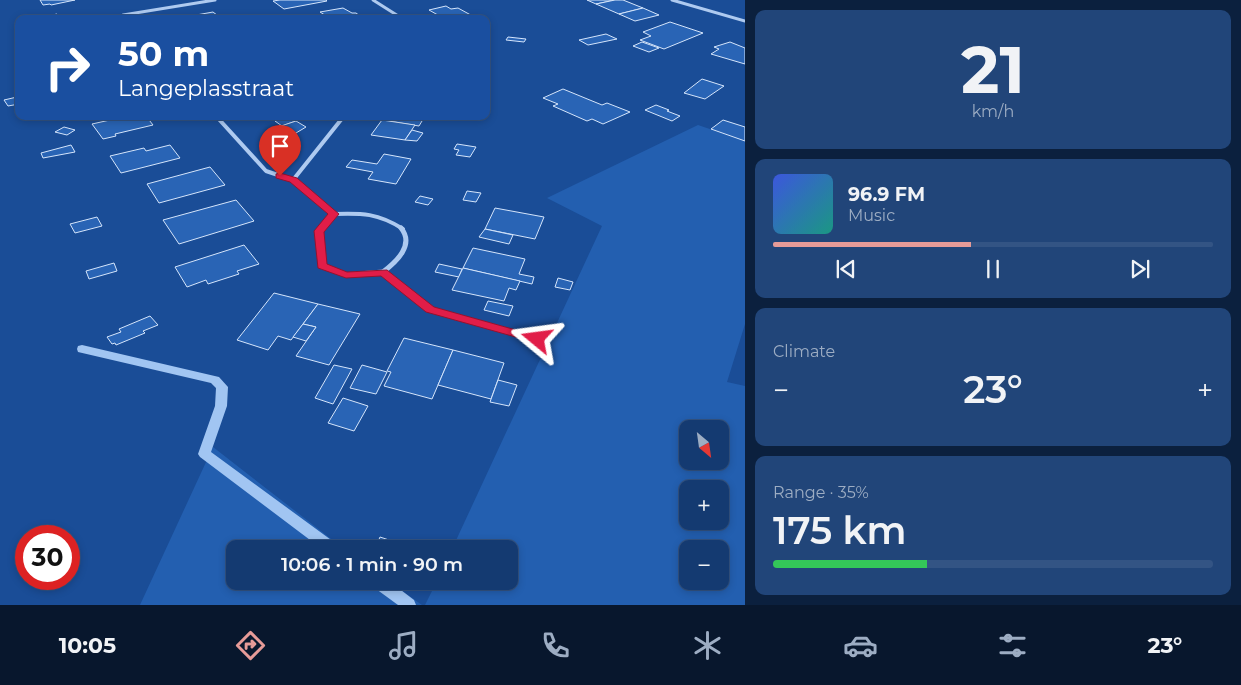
<!DOCTYPE html>
<html lang="en">
<head>
<meta charset="utf-8">
<style>
	body { margin:0; font-family:Montserrat,sans-serif; background:#214579; color:#f1f3f6; height:100vh; display:flex; flex-direction:column; font-size:19px; white-space:nowrap }
	* { box-sizing:border-box; margin:0 }
	p { font-size:16px; color:#9dadc3 }
	.icon { flex:none; width:28px; height:28px; fill:none; stroke:currentColor; stroke-width:2; stroke-linecap:round; stroke-linejoin:round }
	.map { position:relative; flex:1; overflow:hidden }
	.sheet { display:flex; flex-direction:column; gap:10px; padding:10px; background:#0b203e; width:496px }
	.sheet>* { flex:none }
	.hud { position:absolute; left:15px; top:15px; width:475px; height:105px; border-radius:10px; box-shadow:0 2px 8px #0003,0 0 0 1px #335484; background:#1a4fa0; color:#fff; overflow:hidden }
	.needle { width:32px; rotate:151deg }
	.buttons { position:absolute; left:679px; top:420px; display:grid; gap:10px }
	.buttons a { display:grid; place-items:center; width:50px; height:50px; border-radius:10px; background:#143a71; box-shadow:0 2px 8px #0003,0 0 0 1px #335484; font-size:25px }
	.speed { position:absolute; left:15px; top:525px; display:flex; gap:10px; font-size:25px; font-weight:700; text-align:center }
	.speed>* { display:grid; place-content:center; width:65px; height:65px; border-radius:50%; background:#143a71; box-shadow:0 2px 8px #0003,0 0 0 1px #335484; line-height:1 }
	.speed .limit { border:8px solid #d22; background:#fff; color:#111 }
	.pin { position:absolute; display:grid; place-items:center; width:42px; height:42px; color:#fff; margin:-51px -21px; border-radius:50% 50% 50% 0; rotate:-45deg; box-shadow:0 0 5px #0007 }
	.pin .icon { rotate:45deg }
	.me { position:absolute; width:55px; margin:-28px; rotate:286deg; stroke-linejoin:round; filter:drop-shadow(0 0 4px #0008) }
	.turn { display:flex; align-items:center; gap:18px; height:105px; padding:0 20px; font-size:22px }
	.turn .icon { width:65px; height:65px; stroke-width:2.5 }
	.turn b { display:block; font-size:35px; line-height:42px }
	.big { font-size:38px; font-weight:600; line-height:1.1 }
	.sheet .card { flex:1; display:flex; flex-direction:column; justify-content:center; gap:8px; min-width:0; padding:0 18px; border-radius:10px; background:#214579 }
	.sheet .dial { align-items:center; gap:0 }
	.dial b { font-size:65px; line-height:1 }
	.song { display:flex; align-items:center; gap:15px }
	.cover { width:60px; height:60px; border-radius:8px; background:linear-gradient(135deg,hsl(230 70% 55%),hsl(170 70% 35%)) }
	.played { height:5px; border-radius:2px; background:linear-gradient(90deg,#e69b98 45%,#335484 45%) }
	.keys { display:flex; justify-content:space-around; direction:ltr }
	.heat { display:flex; justify-content:space-between; align-items:center; font-size:28px; direction:ltr }
	.charge { height:8px; border-radius:4px; background:linear-gradient(90deg,#34c759 35%,#335484 0) }
	.trip { position:absolute; left:226px; top:540px; width:292px; height:50px; border-radius:10px; background:#143a71; box-shadow:0 2px 8px #0003,0 0 0 1px #335484; font-weight:600; line-height:50px; text-align:center }
	.dock { display:flex; height:80px; justify-content:space-around; align-items:center; background:#08172d; color:#9dadc3 }
	.dock .icon { width:35px; height:35px }
	.dock .on { color:#e69b98 }
	.dock b { font-size:22px; color:#f1f3f6 }
	main { display:flex; flex:1; min-height:0 }
	.map>svg:first-child { display:block }
	.green { fill:#235fb0; fill-rule:evenodd }
	.lines { fill:none; stroke-linecap:round; stroke-linejoin:round }
	.stream { fill:#a1c5f2; fill-rule:evenodd }
	.building { fill:#2964b5; stroke:#d5e5fb }
	.minor-far2 { stroke:#aecaf0; stroke-width:3 }
	.minor-far1 { stroke:#aecaf0; stroke-width:4 }
	.minor { stroke:#aecaf0; stroke-width:5 }
	.route { fill:#e11d48; stroke:#92132f }
</style>
</head>
<body>
<main>
<div class="map">
<svg width="745" height="605" viewBox="0 0 745 605">
	<rect width="100%" height="100%" fill="#1a4d97"/>
	<g class="green">
		<path d="M698 125 745 141V324L727 382 745 386V605H425L437 581H510V549H452L602 226 547 198ZM688 429H720V461H688ZM688 489H720V521H688ZM688 549H720V581H688Z"/>
		<polygon points="213,447 344,549 235,549 235,581 388,581 422,605 140,605"/>
	</g>
	<g class="lines">
		<g class="stream">
			<polygon points="82,345 219,377 228,387 227,406 211,452 338,545 340,549 322,549 200,457 198,454 215,406 216,388 211,383 78,352 77,349 78,346"/>
			<polygon points="370,581 389,581 414,600 416,605 398,605 372,586"/>
		</g>
	</g>
	<g class="building">
		<polygon points="40,0 75,0 51,5 50,4 43,5"/>
		<polygon points="280,0 326,0 327,1 284,9 273,1"/>
		<polygon points="587,0 615,0 596,4"/>
		<polygon points="615,0 623,0 643,8 619,14 596,4"/>
		<polygon points="446,6 451,9 458,8 478,19 445,19 429,10"/>
		<polygon points="343,8 352,13 356,13 360,16 344,19 326,19 324,18 328,17 320,12"/>
		<polygon points="643,8 659,15 635,21 619,14"/>
		<polygon points="213,12 222,19 174,19"/>
		<polygon points="57,14 61,19 32,19"/>
		<polygon points="670,22 703,33 664,49 640,40 651,36 643,32"/>
		<polygon points="606,34 617,39 588,45 579,40"/>
		<polygon points="508,37 526,39 524,42 506,40"/>
		<polygon points="642,42 659,48 649,52 633,46"/>
		<polygon points="730,42 745,48 745,64 711,54 719,49 714,47"/>
		<polygon points="702,79 724,86 705,99 684,93"/>
		<polygon points="563,89 602,105 607,103 630,112 603,124 592,119 587,121 553,106 558,104 543,98"/>
		<polygon points="17,97 19,104 8,106 4,100"/>
		<polygon points="656,105 669,110 667,111 680,116 672,121 645,110"/>
		<polygon points="128,116 146,116 153,125 115,134 116,136 103,139 92,124"/>
		<polygon points="385,116 425,116 419,126 382,120"/>
		<polygon points="289,117 296,121 282,126 275,121"/>
		<polygon points="382,120 415,125 405,140 371,135"/>
		<polygon points="723,120 745,127 745,141 711,129"/>
		<polygon points="296,121 306,127 291,136 287,134 280,137 269,130"/>
		<polygon points="64,127 75,130 67,135 55,132"/>
		<polygon points="412,130 423,133 417,141 405,140"/>
		<polygon points="457,144 476,147 470,157 456,155 459,150 454,149"/>
		<polygon points="71,145 75,152 43,158 41,153"/>
		<polygon points="170,145 180,158 121,173 110,156 144,148 146,151"/>
		<polygon points="384,154 411,159 396,184 368,179 373,172 346,167 352,160 377,164"/>
		<polygon points="210,167 225,185 159,203 147,184"/>
		<polygon points="467,191 481,193 476,202 463,200"/>
		<polygon points="420,196 433,199 428,205 415,202"/>
		<polygon points="236,200 254,221 179,244 163,220"/>
		<polygon points="495,208 544,217 535,239 485,229"/>
		<polygon points="97,217 102,226 75,233 70,224"/>
		<polygon points="485,229 513,235 509,244 479,237"/>
		<polygon points="244,245 259,264 237,271 239,274 208,284 206,280 187,287 175,267"/>
		<polygon points="473,248 525,259 519,274 534,277 532,284 463,268"/>
		<polygon points="114,263 117,271 89,279 86,271"/>
		<polygon points="439,264 462,269 459,277 435,272"/>
		<polygon points="463,268 520,281 516,290 509,288 504,301 452,290"/>
		<polygon points="558,278 573,282 570,290 555,287"/>
		<polygon points="274,293 318,304 291,340 278,336 268,350 237,340"/>
		<polygon points="488,301 513,306 509,316 484,310"/>
		<polygon points="318,304 360,314 329,365 296,356 316,327 303,324"/>
		<polygon points="150,316 158,325 143,331 145,333 116,345 115,343 112,344 107,337 121,332 119,329"/>
		<polygon points="303,324 316,327 306,341 293,337"/>
		<polygon points="404,338 453,350 432,399 384,386 391,372 387,371"/>
		<polygon points="453,350 504,363 491,399 438,385"/>
		<polygon points="334,365 352,369 333,404 315,398"/>
		<polygon points="362,365 387,372 376,394 350,388"/>
		<polygon points="498,380 517,385 509,406 490,402"/>
		<polygon points="343,398 368,406 354,431 328,423"/>
		<polygon points="380,537 404,545 403,549 375,549"/>
	</g>
	<g class="lines">
		<g class="minor-far2">
			<polyline points="373,0 403,19"/>
			<polyline points="672,0 745,21"/>
			<polyline points="126,19 123,15 215,0"/>
		</g>
		<g class="minor-far1">
			<polyline points="216,116 266,171 293,180 334,214 321,229"/>
			<polyline points="293,180 344,116"/>
			<path d="M334 214C362 213 378 213 403 229"/>
		</g>
		<g class="minor">
			<polyline points="322,228 319,231 322,266 346,275 383,272 430,309 537,339"/>
			<path d="M383 272C396 262 415 245 401 228"/>
		</g>
	</g>
	<polygon class="route" points="280,173 297,178 339,214 324,232 327,264 347,272 387,270 434,307 541,337 543,339 541,342 537,343 426,312 381,276 346,278 318,268 314,231 328,214 290,182 276,178 276,174"/>
</svg>
<div class="buttons">
<a><svg class="needle" viewBox="-14 -14 28 28"><path d="M0-13l5 13h-10z" fill="#e53935"/><path d="M0 13l5-13h-10z" fill="#9dadc3"/></svg></a>
<a>+</a>
<a>−</a>
</div>
<div class="speed"><div class="limit">30</div></div>
<div class="pin" style="left:280px;top:176px;background:#d93025"><svg class="icon" aria-label="arrive" viewBox="0 0 24 24"><path d="M6 21V4h12l-3 4 3 4H6"/></svg></div>
<svg class="me" style="left:537px;top:339px" viewBox="-20 -20 40 40"><path d="M0-17L14 15 0 8-14 15z" fill="#e11d48" stroke="#fff" stroke-width="4"/></svg>
<div class="trip">10:06 · 1 min · 90 m</div>
<div class="hud">
<div class="turn"><svg class="icon" aria-label="right" viewBox="0 0 24 24"><path d="M7 20v-9h11M14 6l5 5-5 5"/></svg><div><b>50 m</b>Langeplasstraat</div></div>
</div>
</div>
<section class="sheet">
<div class="card dial"><b>21</b><p>km/h</p></div>
<div class="card">
<div class="song"><i class="cover"></i><div><b>96.9 FM</b><p>Music</p></div></div>
<div class="played"></div>
<div class="keys"><svg class="icon" aria-label="previous" viewBox="0 0 24 24"><path d="M18 5L8 12l10 7zM5 5v14"/></svg><svg class="icon" aria-label="pause" viewBox="0 0 24 24"><path d="M8 5v14M16 5v14"/></svg><svg class="icon" aria-label="next" viewBox="0 0 24 24"><path d="M6 5l10 7-10 7zM19 5v14"/></svg></div>
</div>
<div class="card"><p>Climate</p>
<div class="heat"><a>−</a><b class="big">23°</b><a>+</a></div>
</div>
<div class="card"><p>Range · 35%</p><b class="big">175 km</b><div class="charge"></div></div>
</section>
</main>
<nav class="dock">
<b>10:05</b>
<svg class="icon on" aria-label="directions" viewBox="0 0 24 24"><path d="M12 3l9 9-9 9-9-9zM9 14v-3h6M13 9l2 2-2 2"/></svg>
<svg class="icon" aria-label="music" viewBox="0 0 24 24"><path d="M9 18V5l10-2v13"/><circle cx="6" cy="18" r="3"/><circle cx="16" cy="16" r="3"/></svg>
<svg class="icon" aria-label="phone" viewBox="0 0 24 24"><path d="M5 4h4l2 5-3 2q2 4 5 5l2-3 5 2v4C11 20 4 13 5 4z"/></svg>
<svg class="icon" aria-label="climate" viewBox="0 0 24 24"><path d="M12 3v18M4 7l16 10M4 17L20 7"/></svg>
<svg class="icon" aria-label="car" viewBox="0 0 24 24"><path d="M5 17H2v-5l4-1 3-4h7l3 4 3 1v5h-3M9 17h6M6 11h13"/><circle cx="7" cy="17" r="2"/><circle cx="17" cy="17" r="2"/></svg>
<svg class="icon" aria-label="filters" viewBox="0 0 24 24"><path d="M4 7h16M4 17h16"/><circle cx="9" cy="7" r="2"/><circle cx="15" cy="17" r="2"/></svg>
<b>23°</b>
</nav>
</body>
</html>
